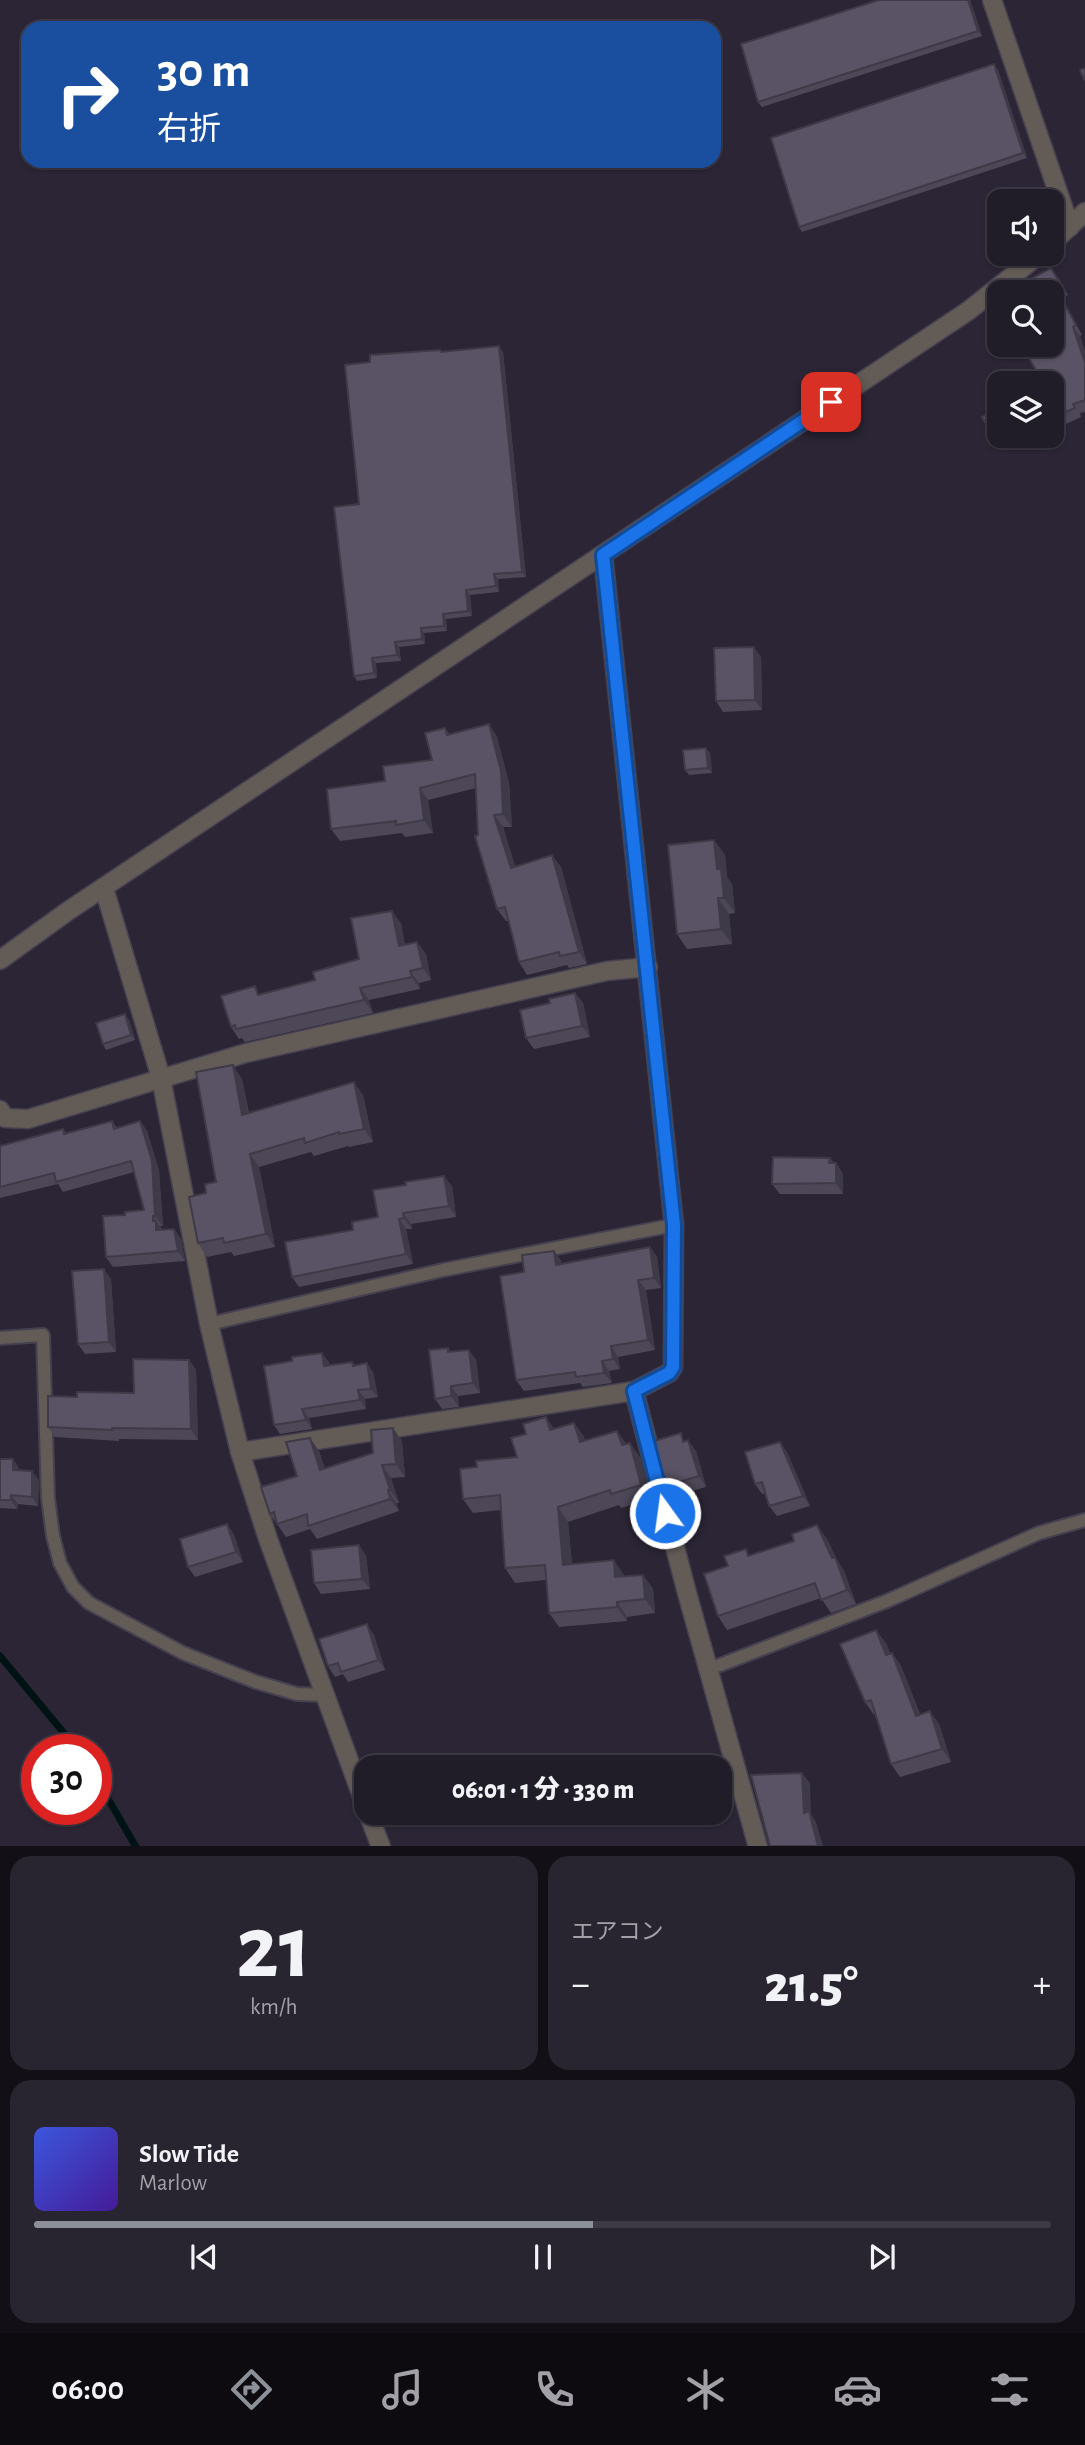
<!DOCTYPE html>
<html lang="ja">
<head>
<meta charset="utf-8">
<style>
	body { margin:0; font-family:"Alegreya Sans","Noto Sans JP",sans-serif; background:#282530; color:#f1f3f6; height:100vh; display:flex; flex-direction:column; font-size:26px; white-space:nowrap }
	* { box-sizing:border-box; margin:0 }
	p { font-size:23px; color:#a2a1a8 }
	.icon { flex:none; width:38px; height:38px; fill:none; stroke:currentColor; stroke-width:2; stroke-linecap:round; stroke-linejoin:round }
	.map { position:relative; height:1846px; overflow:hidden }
	.sheet { display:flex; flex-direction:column; gap:10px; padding:10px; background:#120f16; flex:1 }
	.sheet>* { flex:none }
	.top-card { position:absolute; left:21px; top:21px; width:700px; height:147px; border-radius:21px; box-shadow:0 2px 5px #0004,0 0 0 2px #3d3a45; background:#1a4fa0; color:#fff; overflow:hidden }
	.buttons { position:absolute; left:987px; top:189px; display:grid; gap:14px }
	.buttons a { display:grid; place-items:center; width:77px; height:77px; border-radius:14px; background:#201c28; box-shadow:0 2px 5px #0004,0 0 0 2px #3d3a45; font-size:35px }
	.speed { position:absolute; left:21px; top:1734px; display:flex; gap:14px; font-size:35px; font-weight:700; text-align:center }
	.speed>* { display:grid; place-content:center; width:91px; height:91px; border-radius:50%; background:#201c28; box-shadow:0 2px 5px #0004,0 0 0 2px #3d3a45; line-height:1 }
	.speed .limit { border:10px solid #d22; background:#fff; color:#111 }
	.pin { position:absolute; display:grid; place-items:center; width:60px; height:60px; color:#fff; margin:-30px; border-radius:14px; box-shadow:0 4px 10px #0006 }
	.me { position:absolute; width:77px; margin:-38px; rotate:346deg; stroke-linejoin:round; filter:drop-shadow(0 0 5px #0008) }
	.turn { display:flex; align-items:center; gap:24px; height:147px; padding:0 21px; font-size:32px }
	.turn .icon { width:91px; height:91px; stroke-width:2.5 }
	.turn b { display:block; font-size:49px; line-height:60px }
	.big { font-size:52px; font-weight:800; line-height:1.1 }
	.sheet .card { flex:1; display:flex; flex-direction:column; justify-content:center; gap:10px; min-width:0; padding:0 24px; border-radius:21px; background:#282530 }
	.sheet .dial { align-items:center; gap:0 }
	.dial b { font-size:91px; line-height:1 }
	.song { display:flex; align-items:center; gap:21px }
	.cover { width:84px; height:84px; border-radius:10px; background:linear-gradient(135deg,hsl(230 70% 55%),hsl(260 70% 35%)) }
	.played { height:7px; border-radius:4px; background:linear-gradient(90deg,#8c9099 55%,#3d3a45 55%) }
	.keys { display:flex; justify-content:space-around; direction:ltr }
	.heat { display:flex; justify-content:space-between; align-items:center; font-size:38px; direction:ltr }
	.sheet .tiles { flex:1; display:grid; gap:10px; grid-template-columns:1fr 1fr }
	.card:last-child { grid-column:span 2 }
	.trip { position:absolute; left:354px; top:1755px; width:378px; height:70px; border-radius:21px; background:#201c28; box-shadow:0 2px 5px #0004,0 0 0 2px #3d3a45; font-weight:800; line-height:70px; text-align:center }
	.tab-bar { display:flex; height:112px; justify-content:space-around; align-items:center; background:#0d0b10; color:#a2a1a8 }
	.tab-bar .icon { width:49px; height:49px }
	.tab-bar .selected { color:#8c9099 }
	.tab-bar b { font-size:32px; color:#f1f3f6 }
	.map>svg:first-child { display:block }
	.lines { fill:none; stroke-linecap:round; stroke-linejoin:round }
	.stream { stroke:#001314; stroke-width:7 }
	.service-casing { stroke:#464150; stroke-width:16 }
	.minor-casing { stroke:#464150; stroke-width:21 }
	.tertiary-casing { stroke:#464150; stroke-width:21 }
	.service { stroke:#635b56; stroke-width:12 }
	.minor { stroke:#635b56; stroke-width:18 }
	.tertiary { stroke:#635b56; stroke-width:18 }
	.wall { fill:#4d4757 }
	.shaded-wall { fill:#3f3a47 }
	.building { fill:#5a5365; stroke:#3f3a47; stroke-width:2 }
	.route-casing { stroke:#114b97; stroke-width:18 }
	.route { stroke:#1a73e8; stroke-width:12 }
</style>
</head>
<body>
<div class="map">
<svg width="1085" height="1847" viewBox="0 0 1085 1847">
	<rect width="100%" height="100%" fill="#2b2535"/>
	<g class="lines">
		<g class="stream">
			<polyline points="0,1656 78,1750"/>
			<polyline points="96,1778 136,1847"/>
		</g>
		<defs>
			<g id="service">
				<polyline points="209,1324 443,1270 674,1225"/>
				<polyline points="0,1338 43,1335 48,1498 53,1536 60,1563 73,1587 89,1603 183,1653 256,1682 297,1694 323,1695"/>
				<polyline points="708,1668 720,1665 887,1601 1039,1533 1085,1520"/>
			</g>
			<g id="minor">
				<polyline points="992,0 1070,227"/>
				<polyline points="104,888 161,1078 209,1324 240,1452 268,1539 366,1807"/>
				<polyline points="0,1110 5,1118 28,1119 246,1053 607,971 648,967"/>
				<polyline points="634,1391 687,1593 758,1847"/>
				<polyline points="240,1452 634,1391 669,1373 673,1367 674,1225 603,555"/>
				<polyline points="368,1813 381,1847"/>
			</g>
			<g id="tertiary">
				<polyline points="1052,243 1085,212"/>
				<polyline points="0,960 68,911 968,311 1040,254"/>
			</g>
		</defs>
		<use href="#service" class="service-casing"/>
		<use href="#minor" class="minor-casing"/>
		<use href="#tertiary" class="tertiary-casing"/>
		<use href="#service" class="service"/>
		<use href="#minor" class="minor"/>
		<use href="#tertiary" class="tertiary"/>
	</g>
	<g class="wall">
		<polygon points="879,0 970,0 982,36 762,107 758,102"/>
		<polygon points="994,64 998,70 1027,158 802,232 799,227"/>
		<polygon points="1058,277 1068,295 1062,298 1082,335 1080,336 1085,352 1085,412 1080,413 1081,417 1064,425 1062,423 1052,428 1052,383 1035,376 1052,292"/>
		<polygon points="440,350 442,352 503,352 526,577 498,579 499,592 470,595 472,616 446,619 447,631 424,633 425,644 399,647 401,661 376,663 377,678 357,681 354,676 359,504 370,362"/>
		<polygon points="999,407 999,436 1013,436 998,444 992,434"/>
		<polygon points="761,657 762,710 723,712 716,701"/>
		<polygon points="489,724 497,737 509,783 512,827 503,827 515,866 552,855 561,867 587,964 569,968 567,965 527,975 519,962 508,921 506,921 497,909 478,835 476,788 428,800 433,833 405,837 402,833 340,841 331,829 432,760 445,728 450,735"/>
		<polygon points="710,753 712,773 689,775 685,770"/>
		<polygon points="714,840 725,855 727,877 732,884 735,913 729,914 732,944 687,949 677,934"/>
		<polygon points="401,923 405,945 417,942 426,954 431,980 419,983 420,989 369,1000 373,1013 245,1042 242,1038 239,1039 231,1027 262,995 315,980 359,959"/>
		<polygon points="575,993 583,1003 590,1037 534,1049 526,1038 550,1003"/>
		<polygon points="129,1020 135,1040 106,1050 103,1044"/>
		<polygon points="242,1079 249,1113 363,1095 373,1142 349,1147 348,1146 314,1156 311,1152 259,1167 275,1247 234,1256 231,1252 207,1257 198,1243 216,1182"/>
		<polygon points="112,1121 117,1128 140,1121 147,1131 159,1171 163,1226 160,1226 162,1230 174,1229 181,1239 185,1261 113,1267 106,1257 125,1215 144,1210 134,1172 63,1192 58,1184 0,1198 0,1146 63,1129 66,1133"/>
		<polygon points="830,1158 834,1163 836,1163 843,1174 843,1194 780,1194 772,1184"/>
		<polygon points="452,1186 456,1217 411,1224 412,1229 406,1229 413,1264 299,1287 292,1277 378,1217"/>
		<polygon points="650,1247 657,1257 661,1288 646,1290 655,1350 618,1357 620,1369 609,1371 612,1383 583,1387 580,1383 524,1391 516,1380 524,1272 554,1251 561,1261 561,1264"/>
		<polygon points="111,1279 116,1352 85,1354 78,1344"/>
		<polygon points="448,1348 451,1352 469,1350 476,1360 480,1393 458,1396 459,1407 442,1409 435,1399"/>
		<polygon points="189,1360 196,1370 198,1440 119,1439 119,1441 55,1437 48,1427 77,1397 134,1393"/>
		<polygon points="329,1362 329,1365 352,1362 355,1365 373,1372 378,1397 365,1399 366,1409 309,1418 312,1429 280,1434 274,1425"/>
		<polygon points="546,1417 554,1429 574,1423 584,1437 585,1441 617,1431 626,1444 640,1457 651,1499 621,1508 619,1505 568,1522 572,1564 624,1575 624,1576 643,1575 653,1589 655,1613 627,1617 627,1621 559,1627 549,1613 546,1580 515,1583 505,1568 501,1510 473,1513 463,1499 477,1467 517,1457 526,1434"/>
		<polygon points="402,1441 405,1477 391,1478 399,1503 396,1503 399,1511 317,1539 310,1529 286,1537 270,1514 297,1476 319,1451 325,1469 373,1453"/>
		<polygon points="686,1441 696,1451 706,1487 674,1496 666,1486"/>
		<polygon points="787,1452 810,1506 777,1516 769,1506 766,1493 762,1494 755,1484"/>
		<polygon points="0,1459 39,1480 38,1506 18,1504 17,1509 0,1508"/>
		<polygon points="227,1524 234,1535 243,1562 195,1577 188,1567"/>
		<polygon points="827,1539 837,1560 844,1571 856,1604 831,1613 821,1598 727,1630 718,1616 728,1566 750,1555"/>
		<polygon points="359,1545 366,1556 370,1589 321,1594 314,1583"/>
		<polygon points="374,1635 385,1670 348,1682 343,1674 335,1677 328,1666"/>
		<polygon points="886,1643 890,1653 892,1653 901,1666 920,1714 939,1724 951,1762 900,1777 891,1764 875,1714 874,1715 865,1702"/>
	</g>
	<g class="shaded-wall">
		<polygon points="968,0 970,0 982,36 978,31"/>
		<polygon points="994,64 998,70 1027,158 1023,153"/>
		<polygon points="1073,327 1080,336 1085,352 1085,361"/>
		<polygon points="499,346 503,352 526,577 522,572"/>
		<polygon points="494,574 498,579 499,592 496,586"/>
		<polygon points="466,590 470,595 472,616 468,611"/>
		<polygon points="443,614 446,619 447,631 444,626"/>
		<polygon points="421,628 424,633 425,644 422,639"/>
		<polygon points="395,642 399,647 401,661 397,655"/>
		<polygon points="754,647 761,657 762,710 755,700"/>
		<polygon points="372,658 376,663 377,678 374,673"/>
		<polygon points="489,724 497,737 509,783 512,827 503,814"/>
		<polygon points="706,748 710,753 712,773 708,768"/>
		<polygon points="420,788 428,800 433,833 424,820"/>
		<polygon points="494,815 503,827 519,880 511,868"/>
		<polygon points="714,840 725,855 727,877 732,884 735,913 724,898 717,869"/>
		<polygon points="552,855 561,867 587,964 579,952"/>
		<polygon points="718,898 729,914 732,944 721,929"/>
		<polygon points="392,911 401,923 407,958 399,946"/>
		<polygon points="417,942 426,954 431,980 423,968"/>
		<polygon points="410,971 419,983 420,989 412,977"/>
		<polygon points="360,988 369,1000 373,1013 364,1000"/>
		<polygon points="575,993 583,1003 590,1037 582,1026"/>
		<polygon points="125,1014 129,1020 135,1040 131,1035"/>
		<polygon points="233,1065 242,1079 251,1128 242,1115"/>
		<polygon points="354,1082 363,1095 373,1142 364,1129"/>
		<polygon points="140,1121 147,1131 159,1171 163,1226 155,1216"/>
		<polygon points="250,1154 259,1167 275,1247 266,1234"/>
		<polygon points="830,1158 836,1167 836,1163 843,1174 843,1194 836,1183 829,1163"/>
		<polygon points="444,1176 452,1186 456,1217 449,1206"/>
		<polygon points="403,1213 411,1224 412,1229 404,1218"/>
		<polygon points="153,1216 156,1221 163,1231 156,1230 153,1221"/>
		<polygon points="399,1219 406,1229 413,1264 406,1254"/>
		<polygon points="174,1229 181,1239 185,1261 178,1251"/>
		<polygon points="650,1247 657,1257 661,1288 654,1278"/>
		<polygon points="554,1251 561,1261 563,1275 556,1265"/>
		<polygon points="104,1269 111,1279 116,1352 109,1342"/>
		<polygon points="638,1280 646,1290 655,1350 648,1340"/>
		<polygon points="611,1346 618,1357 620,1369 613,1359"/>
		<polygon points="469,1350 476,1360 480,1393 473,1383"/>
		<polygon points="322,1353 329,1362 330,1375 324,1366"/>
		<polygon points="189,1360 196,1370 198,1440 191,1429"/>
		<polygon points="602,1361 609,1371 612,1383 604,1373"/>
		<polygon points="367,1363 373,1372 378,1397 371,1389"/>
		<polygon points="451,1386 458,1396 459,1407 451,1396"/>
		<polygon points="358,1390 365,1399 366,1409 360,1400"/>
		<polygon points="302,1409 309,1418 312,1429 306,1420"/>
		<polygon points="546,1417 556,1432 550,1430"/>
		<polygon points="574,1423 584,1437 590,1456 580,1442"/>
		<polygon points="393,1428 402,1441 405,1477 396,1464"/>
		<polygon points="617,1431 627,1445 622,1445"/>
		<polygon points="310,1438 319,1451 329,1483 320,1470"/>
		<polygon points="688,1440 696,1451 706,1487 699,1476"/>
		<polygon points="780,1442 787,1452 810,1506 803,1496"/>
		<polygon points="630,1443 640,1457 651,1499 641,1485"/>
		<polygon points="13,1459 19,1468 19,1479 13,1470"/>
		<polygon points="382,1465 391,1478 399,1503 390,1490"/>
		<polygon points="32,1471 39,1480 38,1506 32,1497"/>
		<polygon points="388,1490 396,1503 399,1511 390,1499"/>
		<polygon points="11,1495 18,1504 17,1509 11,1500"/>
		<polygon points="558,1507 568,1522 573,1579 563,1565"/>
		<polygon points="227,1524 234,1535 243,1562 236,1552"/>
		<polygon points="817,1525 827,1539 837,1560 844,1571 856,1604 847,1590"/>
		<polygon points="359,1545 366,1556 370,1589 362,1579"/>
		<polygon points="614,1560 624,1575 625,1591 615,1577"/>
		<polygon points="643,1575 653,1589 655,1613 645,1599"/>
		<polygon points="617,1602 627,1617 627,1621 617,1607"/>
		<polygon points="367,1624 374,1635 385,1670 378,1660"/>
		<polygon points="876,1630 886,1643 895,1668 886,1655"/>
		<polygon points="892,1653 901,1666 925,1729 916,1716"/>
		<polygon points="930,1711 939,1724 951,1762 942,1749"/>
		<polygon points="802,1773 810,1783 811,1814 816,1822 823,1846 818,1846 804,1813"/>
	</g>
	<g class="building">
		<polygon points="879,0 968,0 978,31 758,102 741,44"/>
		<polygon points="994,64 1023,153 799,227 771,138"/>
		<polygon points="1085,68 1085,81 1080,70"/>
		<polygon points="1051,268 1061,285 1056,288 1076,325 1073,327 1084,360 1085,359 1085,400 1073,404 1075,408 1057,416 1056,413 1052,415 1052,383 1019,383 1035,376 1033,372 1036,370 1021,345 1052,345 1052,292 1028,292 1023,283"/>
		<polygon points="499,346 522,572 494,574 496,586 466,590 468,611 443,614 444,626 421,628 422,639 395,642 397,655 372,658 374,673 354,676 334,507 359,504 345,365 370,362 370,355 440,350 441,352"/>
		<polygon points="999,407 999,430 992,434 982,417"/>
		<polygon points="754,647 755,700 716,701 714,648"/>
		<polygon points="489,724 501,771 503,814 494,815 511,868 552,855 579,952 560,956 559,952 519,962 505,907 497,909 475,836 478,835 475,774 420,788 424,820 396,825 396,821 331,829 327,789 385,781 383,766 432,760 425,733 445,728 447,735"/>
		<polygon points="706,748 708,768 685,770 683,750"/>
		<polygon points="714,840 717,869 721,869 724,898 718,898 721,929 677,934 668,845"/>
		<polygon points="392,911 399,946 417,942 423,968 410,971 412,977 360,988 364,1000 236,1029 235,1025 231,1027 221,996 255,986 258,995 315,980 313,972 359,959 351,918"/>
		<polygon points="575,993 582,1026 526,1038 520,1010 550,1003 549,999"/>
		<polygon points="125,1014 131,1035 103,1044 96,1023"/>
		<polygon points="233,1065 242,1115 354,1082 364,1129 339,1134 339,1132 305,1143 304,1138 250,1154 266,1234 224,1243 223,1238 198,1243 189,1197 206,1193 205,1184 216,1182 196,1072"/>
		<polygon points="112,1121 114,1129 140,1121 152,1161 155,1216 153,1216 153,1221 156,1221 156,1230 174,1229 178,1251 106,1257 103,1216 125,1215 125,1212 144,1210 131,1161 56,1182 54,1173 0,1187 0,1146 63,1129 64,1134"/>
		<polygon points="773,1157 830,1158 829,1163 836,1163 836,1183 772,1184"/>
		<polygon points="444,1176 449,1206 403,1213 404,1218 399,1219 406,1254 292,1277 285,1242 353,1230 352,1222 378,1217 373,1190 406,1185 405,1182"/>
		<polygon points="650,1247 654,1278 638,1280 648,1340 611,1346 613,1359 602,1361 604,1373 576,1377 575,1372 516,1380 500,1276 524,1272 522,1255 554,1251 556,1265"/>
		<polygon points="104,1269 109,1342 78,1344 72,1271"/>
		<polygon points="448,1348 448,1352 469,1350 473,1383 451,1386 451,1396 435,1399 429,1350"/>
		<polygon points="322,1353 324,1366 352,1362 353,1366 367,1363 371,1389 358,1390 360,1400 302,1409 306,1420 274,1425 264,1366 292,1361 292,1357"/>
		<polygon points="133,1359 189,1360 191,1429 112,1428 112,1430 48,1427 48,1396 77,1397 77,1392 134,1393"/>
		<polygon points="546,1417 550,1430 574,1423 580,1442 617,1431 622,1445 630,1443 641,1485 611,1494 610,1490 558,1507 563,1565 614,1560 615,1577 643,1575 645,1599 617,1602 617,1607 549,1613 545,1565 505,1568 500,1495 463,1499 460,1469 477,1467 476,1461 517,1457 511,1438 526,1434 523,1424"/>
		<polygon points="393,1428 396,1464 382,1465 390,1490 388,1490 390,1499 308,1526 307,1514 277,1524 274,1512 270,1514 261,1487 297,1476 286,1442 310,1438 320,1470 373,1453 371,1430"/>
		<polygon points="681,1433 683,1442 688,1440 699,1476 666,1486 654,1441"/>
		<polygon points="780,1442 803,1496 769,1506 762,1482 755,1484 745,1452"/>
		<polygon points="0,1459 13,1459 13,1470 32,1471 32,1497 11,1495 11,1500 0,1500"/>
		<polygon points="227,1524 236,1552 188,1567 180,1539"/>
		<polygon points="817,1525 832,1558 835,1557 847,1590 821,1600 815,1583 718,1616 704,1574 728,1566 724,1556 746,1549 748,1556 794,1541 792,1534"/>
		<polygon points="359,1545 362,1579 314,1583 311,1550"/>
		<polygon points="367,1624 378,1660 341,1672 338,1663 328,1666 319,1639"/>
		<polygon points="876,1630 886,1655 892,1653 916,1716 930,1711 942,1749 891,1764 871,1700 865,1702 840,1644"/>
		<polygon points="802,1773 804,1813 809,1811 818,1846 770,1846 751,1775"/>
	</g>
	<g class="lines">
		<defs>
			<polyline id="route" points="665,1513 634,1391 669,1373 673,1367 674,1225 603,555 831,402"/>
		</defs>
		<use href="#route" class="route-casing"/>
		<use href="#route" class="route"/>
	</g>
</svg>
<div class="buttons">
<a><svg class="icon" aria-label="sound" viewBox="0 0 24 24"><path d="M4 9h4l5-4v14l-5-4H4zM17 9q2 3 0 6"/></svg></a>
<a><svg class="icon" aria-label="search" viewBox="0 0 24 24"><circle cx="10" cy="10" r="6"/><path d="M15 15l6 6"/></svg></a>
<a><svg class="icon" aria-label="layers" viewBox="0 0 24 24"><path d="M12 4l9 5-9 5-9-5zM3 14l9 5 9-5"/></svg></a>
</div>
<div class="speed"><div class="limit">30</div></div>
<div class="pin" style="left:831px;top:402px;background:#d93025"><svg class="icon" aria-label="arrive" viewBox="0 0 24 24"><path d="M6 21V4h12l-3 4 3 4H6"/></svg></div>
<svg class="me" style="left:665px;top:1513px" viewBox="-20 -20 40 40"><circle r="17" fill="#1a73e8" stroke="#fff" stroke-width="3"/><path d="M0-11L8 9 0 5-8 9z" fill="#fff"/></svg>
<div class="trip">06:01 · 1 分 · 330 m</div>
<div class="top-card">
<div class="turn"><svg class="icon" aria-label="right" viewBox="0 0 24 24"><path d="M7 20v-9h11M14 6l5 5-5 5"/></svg><div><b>30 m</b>右折</div></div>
</div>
</div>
<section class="sheet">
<div class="tiles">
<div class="card dial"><b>21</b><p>km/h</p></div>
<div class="card"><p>エアコン</p>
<div class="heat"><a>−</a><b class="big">21.5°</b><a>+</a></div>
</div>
<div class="card">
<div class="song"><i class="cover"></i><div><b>Slow Tide</b><p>Marlow</p></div></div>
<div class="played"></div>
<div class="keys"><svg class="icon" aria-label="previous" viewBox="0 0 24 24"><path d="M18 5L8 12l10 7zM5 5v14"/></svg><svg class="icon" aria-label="pause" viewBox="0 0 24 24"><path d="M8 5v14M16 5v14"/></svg><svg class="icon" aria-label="next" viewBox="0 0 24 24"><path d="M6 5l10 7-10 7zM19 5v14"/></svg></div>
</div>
</div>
</section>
<nav class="tab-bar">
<b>06:00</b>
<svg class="icon selected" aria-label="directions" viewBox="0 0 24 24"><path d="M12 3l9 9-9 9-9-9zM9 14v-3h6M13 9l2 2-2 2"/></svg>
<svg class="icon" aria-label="music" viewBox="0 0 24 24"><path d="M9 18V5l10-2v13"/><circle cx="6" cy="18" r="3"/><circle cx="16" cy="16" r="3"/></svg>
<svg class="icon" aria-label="phone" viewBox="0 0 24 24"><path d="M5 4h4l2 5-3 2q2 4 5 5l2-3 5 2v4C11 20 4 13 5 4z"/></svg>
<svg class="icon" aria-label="climate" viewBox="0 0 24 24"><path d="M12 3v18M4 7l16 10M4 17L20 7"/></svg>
<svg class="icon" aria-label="car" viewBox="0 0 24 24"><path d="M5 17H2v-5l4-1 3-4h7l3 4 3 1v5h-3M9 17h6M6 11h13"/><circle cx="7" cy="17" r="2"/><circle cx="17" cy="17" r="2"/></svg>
<svg class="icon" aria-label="filters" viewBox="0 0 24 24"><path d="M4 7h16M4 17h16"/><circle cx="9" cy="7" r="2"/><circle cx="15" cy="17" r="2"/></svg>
</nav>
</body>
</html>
